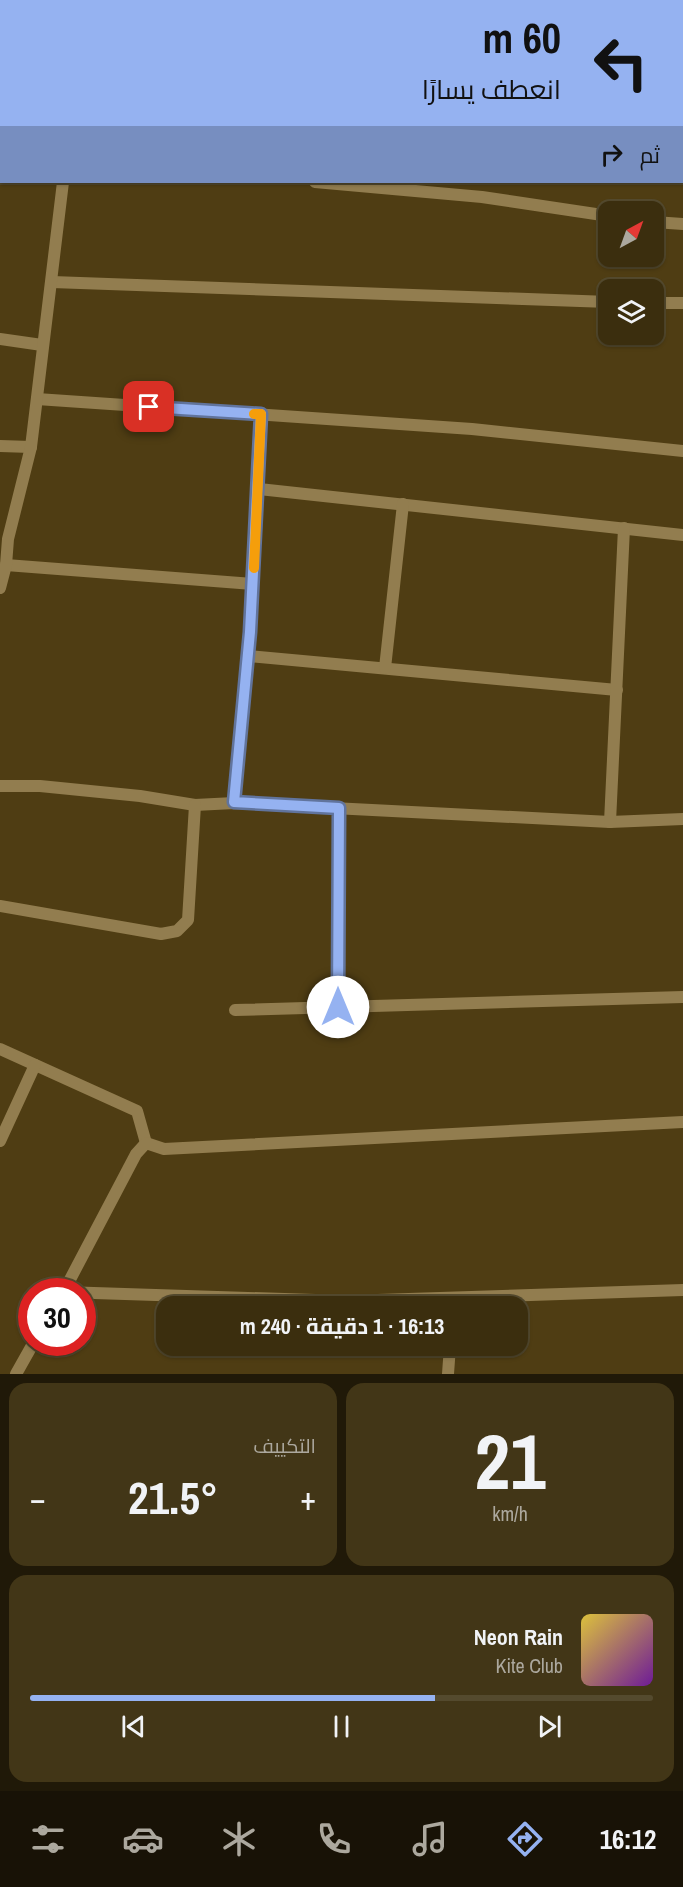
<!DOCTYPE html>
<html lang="ar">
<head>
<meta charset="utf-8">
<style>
	body { margin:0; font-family:"Archivo Narrow",Cairo,sans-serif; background:#423617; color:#f1f3f6; direction:rtl; height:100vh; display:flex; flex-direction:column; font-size:22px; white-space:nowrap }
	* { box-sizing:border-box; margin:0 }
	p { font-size:20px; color:#aca89e }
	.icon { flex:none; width:33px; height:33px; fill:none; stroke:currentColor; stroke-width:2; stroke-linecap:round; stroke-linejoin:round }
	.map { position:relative; height:1374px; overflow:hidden; direction:ltr }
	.details { display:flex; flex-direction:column; gap:9px; padding:9px; background:#201908; flex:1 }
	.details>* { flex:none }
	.banner { position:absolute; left:0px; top:0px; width:684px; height:183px; box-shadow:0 2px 4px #0004,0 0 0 2px #544a2e; direction:rtl; background:#95b2f1; color:#111; overflow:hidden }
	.needle { width:39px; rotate:41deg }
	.tools { position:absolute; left:598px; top:201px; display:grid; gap:12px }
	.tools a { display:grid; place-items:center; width:66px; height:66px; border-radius:12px; background:#3b2e0e; box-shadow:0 2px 4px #0004,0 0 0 2px #544a2e; font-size:30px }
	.speed { position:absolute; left:18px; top:1278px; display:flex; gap:12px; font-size:30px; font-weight:700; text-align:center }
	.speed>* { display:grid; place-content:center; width:78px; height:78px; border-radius:50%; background:#3b2e0e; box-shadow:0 2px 4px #0004,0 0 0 2px #544a2e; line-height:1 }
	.speed .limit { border:9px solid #d22; background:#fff; color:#111 }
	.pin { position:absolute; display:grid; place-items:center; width:51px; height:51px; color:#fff; margin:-26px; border-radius:12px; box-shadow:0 3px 9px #0006 }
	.me { position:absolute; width:66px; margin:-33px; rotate:0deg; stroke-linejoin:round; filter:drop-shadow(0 0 4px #0008) }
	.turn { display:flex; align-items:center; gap:21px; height:126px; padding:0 24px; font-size:27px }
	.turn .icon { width:78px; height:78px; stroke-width:2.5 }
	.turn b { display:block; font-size:42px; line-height:51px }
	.then { display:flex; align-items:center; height:57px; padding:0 24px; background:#0003; gap:12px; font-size:22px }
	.big { font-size:45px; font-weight:700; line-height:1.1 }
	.details .widget { flex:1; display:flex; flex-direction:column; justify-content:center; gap:9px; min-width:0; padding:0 21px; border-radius:18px; background:#423617 }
	.details .dial { align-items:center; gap:0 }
	.dial b { font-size:78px; line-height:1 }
	.song { display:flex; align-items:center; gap:18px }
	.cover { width:72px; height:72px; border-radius:9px; background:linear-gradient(135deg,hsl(50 70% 55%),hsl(280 70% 35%)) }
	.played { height:6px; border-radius:3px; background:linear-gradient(90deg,#95b2f1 65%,#544a2e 65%) }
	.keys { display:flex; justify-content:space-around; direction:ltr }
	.heat { display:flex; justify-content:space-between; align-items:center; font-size:33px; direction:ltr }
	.details .tiles { flex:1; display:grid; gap:9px; grid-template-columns:1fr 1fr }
	.widget:last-child { grid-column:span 2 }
	.trip { position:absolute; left:156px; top:1296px; width:372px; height:60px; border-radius:18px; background:#3b2e0e; box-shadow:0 2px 4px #0004,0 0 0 2px #544a2e; font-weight:700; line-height:60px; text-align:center; direction:rtl }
	.tab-bar { display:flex; height:96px; justify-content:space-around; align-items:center; background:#181206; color:#aca89e }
	.tab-bar .icon { width:42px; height:42px }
	.tab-bar .selected { color:#95b2f1 }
	.tab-bar b { font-size:27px; color:#f1f3f6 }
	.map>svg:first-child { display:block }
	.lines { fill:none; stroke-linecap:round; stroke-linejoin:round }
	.street { stroke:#927d4f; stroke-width:12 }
	.route-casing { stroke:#61749d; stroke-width:15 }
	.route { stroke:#95b2f1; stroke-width:10 }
	.slow { stroke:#f59e0b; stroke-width:10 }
</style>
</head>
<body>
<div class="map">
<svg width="683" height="1374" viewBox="0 0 683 1374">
	<rect width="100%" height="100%" fill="#4f3d13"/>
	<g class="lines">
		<g class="street">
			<polyline points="92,2 92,0"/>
			<polyline points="236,2 237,0"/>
			<polyline points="349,2 350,0"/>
			<polyline points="487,2 487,0"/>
			<polyline points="614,2 614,0"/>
			<polyline points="0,88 2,88"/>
			<polyline points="315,182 482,197 609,216"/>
			<polyline points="654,222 683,224"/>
			<polyline points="52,282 609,302"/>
			<polyline points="654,303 683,303"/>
			<polyline points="0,339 42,345"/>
			<polyline points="37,399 472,429 683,451"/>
			<polyline points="0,446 31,447"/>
			<polyline points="259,489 683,535"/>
			<polyline points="6,565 253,584"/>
			<polyline points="0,588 6,565 8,539 31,447 63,182"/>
			<polyline points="248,656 617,690"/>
			<polyline points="385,668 403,504"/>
			<polyline points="0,786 40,786 140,796 195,805 234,803 610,822 683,819"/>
			<polyline points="234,803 248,656 261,415"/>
			<polyline points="610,822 624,528"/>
			<polyline points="0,906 161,934 177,931 188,920 195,805"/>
			<polyline points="338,1007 339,808"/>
			<polyline points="235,1010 683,997"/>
			<polyline points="0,1049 137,1111 146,1143"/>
			<polyline points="0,1141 35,1065"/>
			<polyline points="64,1291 136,1154 146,1143 164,1149 683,1122"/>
			<polyline points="63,1292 346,1301 683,1290"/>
			<polyline points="16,1374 34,1342"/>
			<polyline points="448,1374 450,1346"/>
		</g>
	</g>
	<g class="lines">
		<defs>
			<polyline id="route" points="149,407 261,414 250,632 234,802 339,808 338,1007"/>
		</defs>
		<use href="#route" class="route-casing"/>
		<use href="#route" class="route"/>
		<polyline class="slow" points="254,414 261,414 254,568"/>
	</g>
</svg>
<div class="tools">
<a><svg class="needle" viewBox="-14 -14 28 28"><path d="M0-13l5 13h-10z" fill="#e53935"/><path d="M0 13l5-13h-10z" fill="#aca89e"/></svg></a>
<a><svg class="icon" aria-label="layers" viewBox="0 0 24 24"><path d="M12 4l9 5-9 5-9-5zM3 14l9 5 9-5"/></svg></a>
</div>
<div class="speed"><div class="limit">30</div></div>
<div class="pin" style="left:149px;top:407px;background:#d93025"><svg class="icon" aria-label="arrive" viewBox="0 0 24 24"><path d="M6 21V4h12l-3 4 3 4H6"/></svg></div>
<svg class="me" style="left:338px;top:1007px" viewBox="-20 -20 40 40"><circle r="19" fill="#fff"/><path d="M0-13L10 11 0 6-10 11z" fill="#95b2f1"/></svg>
<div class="trip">16:13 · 1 دقيقة · 240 m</div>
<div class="banner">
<div class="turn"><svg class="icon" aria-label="left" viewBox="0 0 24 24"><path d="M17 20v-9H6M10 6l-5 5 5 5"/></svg><div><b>60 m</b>انعطف يسارًا</div></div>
<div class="then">ثم<svg class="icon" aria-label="right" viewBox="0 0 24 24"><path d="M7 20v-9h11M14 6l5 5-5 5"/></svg></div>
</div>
</div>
<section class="details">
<div class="tiles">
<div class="widget dial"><b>21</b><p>km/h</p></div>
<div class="widget"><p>التكييف</p>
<div class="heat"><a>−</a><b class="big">21.5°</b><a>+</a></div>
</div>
<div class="widget">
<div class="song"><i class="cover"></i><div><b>Neon Rain</b><p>Kite Club</p></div></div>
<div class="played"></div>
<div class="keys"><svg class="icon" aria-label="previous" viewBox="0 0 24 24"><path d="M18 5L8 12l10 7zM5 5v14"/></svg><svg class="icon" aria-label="pause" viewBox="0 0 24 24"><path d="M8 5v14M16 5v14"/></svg><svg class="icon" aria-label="next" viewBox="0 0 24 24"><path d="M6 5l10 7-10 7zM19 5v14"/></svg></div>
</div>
</div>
</section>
<nav class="tab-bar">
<b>16:12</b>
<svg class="icon selected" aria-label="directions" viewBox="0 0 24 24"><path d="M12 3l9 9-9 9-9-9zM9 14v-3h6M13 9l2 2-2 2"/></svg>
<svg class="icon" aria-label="music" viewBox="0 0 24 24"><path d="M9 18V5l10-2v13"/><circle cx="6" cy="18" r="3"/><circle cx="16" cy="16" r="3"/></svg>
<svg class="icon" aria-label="phone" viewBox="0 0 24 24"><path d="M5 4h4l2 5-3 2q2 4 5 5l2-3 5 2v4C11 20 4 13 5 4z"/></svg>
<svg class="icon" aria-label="climate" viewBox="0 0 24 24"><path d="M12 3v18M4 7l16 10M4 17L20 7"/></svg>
<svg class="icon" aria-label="car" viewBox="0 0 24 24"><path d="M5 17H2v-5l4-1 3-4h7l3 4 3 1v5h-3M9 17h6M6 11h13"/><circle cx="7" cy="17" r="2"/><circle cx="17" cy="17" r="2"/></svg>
<svg class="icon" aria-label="filters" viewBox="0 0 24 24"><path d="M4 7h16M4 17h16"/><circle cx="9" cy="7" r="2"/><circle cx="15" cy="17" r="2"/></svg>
</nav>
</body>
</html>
